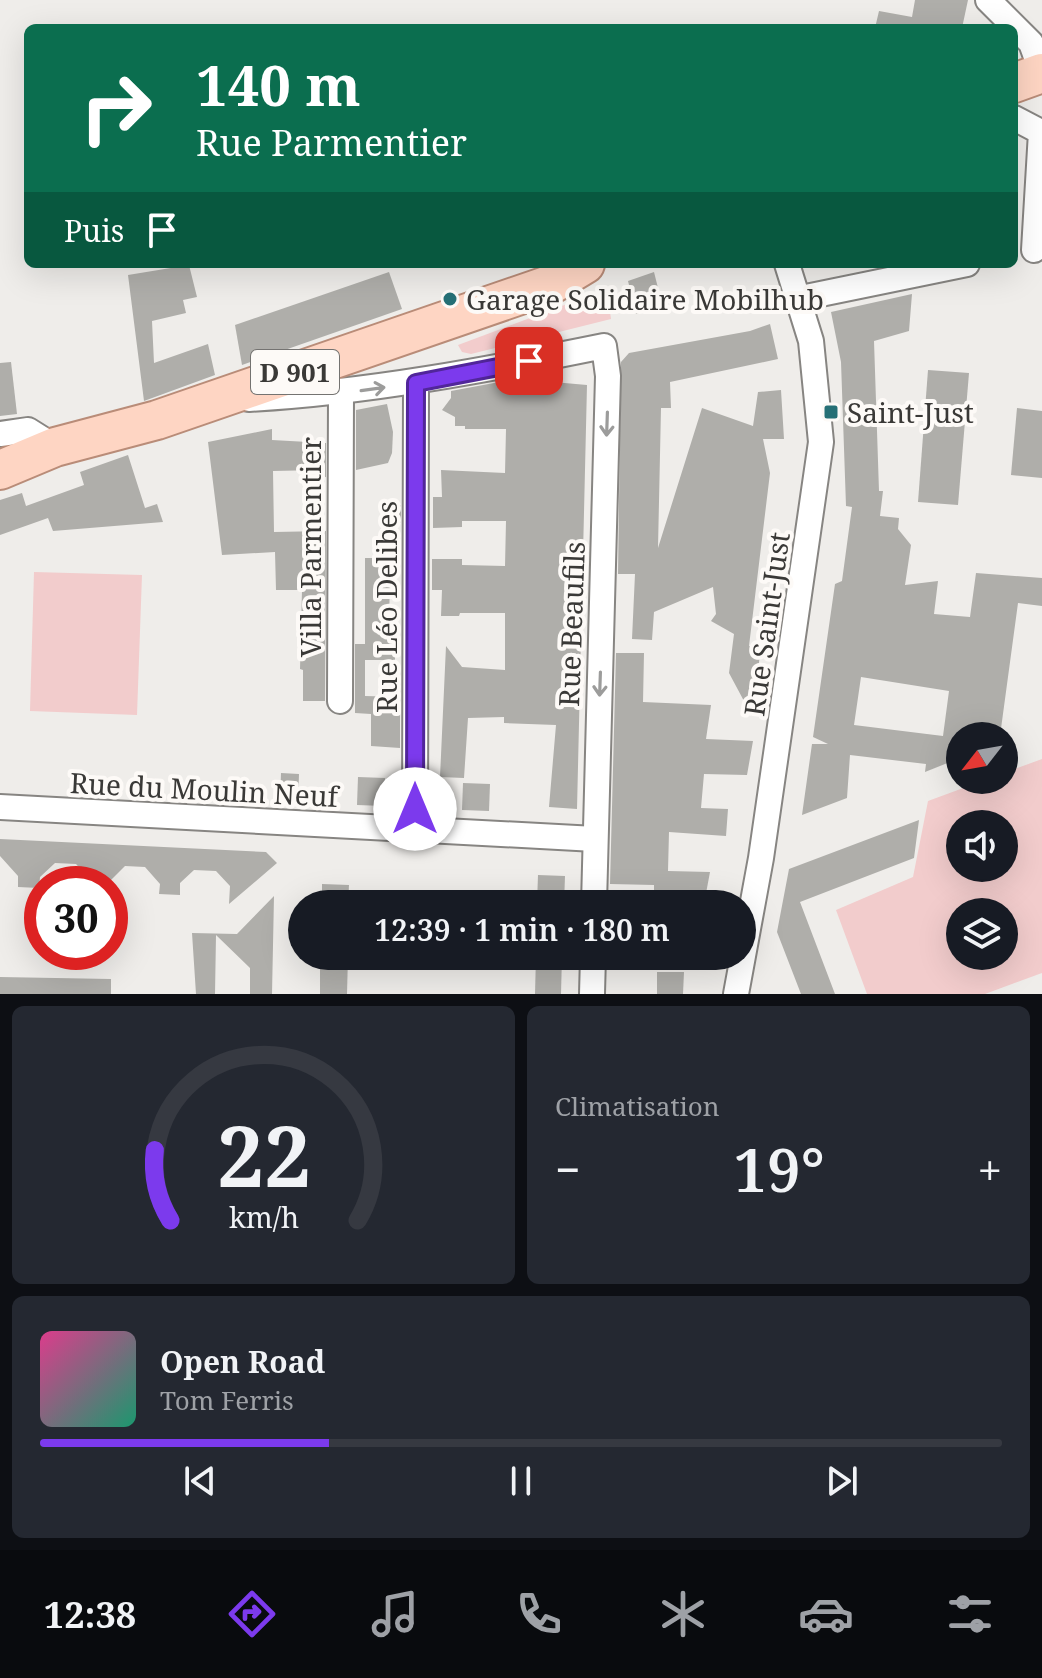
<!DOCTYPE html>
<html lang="fr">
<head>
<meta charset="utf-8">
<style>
	body { margin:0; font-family:"Noto Serif",serif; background:#242831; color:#f1f3f6; height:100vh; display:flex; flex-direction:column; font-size:30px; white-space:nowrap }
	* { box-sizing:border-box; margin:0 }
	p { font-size:26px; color:#9ea1a6 }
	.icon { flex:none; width:44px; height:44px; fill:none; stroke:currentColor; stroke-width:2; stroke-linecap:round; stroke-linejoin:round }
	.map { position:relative; height:994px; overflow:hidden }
	.panel { display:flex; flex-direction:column; gap:12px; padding:12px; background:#0d0f14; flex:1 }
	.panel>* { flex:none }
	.banner { position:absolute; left:24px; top:24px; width:994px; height:244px; border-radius:12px; box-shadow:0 8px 32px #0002; background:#0b6e4f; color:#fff; overflow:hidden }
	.needle { width:52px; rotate:239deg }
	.fabs { position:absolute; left:946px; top:722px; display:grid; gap:16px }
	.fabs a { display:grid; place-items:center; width:72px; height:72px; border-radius:50%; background:#171b24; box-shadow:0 8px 32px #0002; font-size:40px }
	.speed { position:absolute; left:24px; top:866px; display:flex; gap:16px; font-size:40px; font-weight:700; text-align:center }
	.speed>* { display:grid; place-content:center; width:104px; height:104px; border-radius:50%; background:#171b24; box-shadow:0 8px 32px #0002; line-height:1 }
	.speed .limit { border:12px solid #d22; background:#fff; color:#111 }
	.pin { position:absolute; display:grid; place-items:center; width:68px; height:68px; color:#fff; margin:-34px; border-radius:16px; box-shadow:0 4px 12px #0006 }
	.me { position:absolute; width:88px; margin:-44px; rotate:0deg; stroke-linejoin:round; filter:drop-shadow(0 0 6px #0008) }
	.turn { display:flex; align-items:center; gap:28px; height:168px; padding:0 40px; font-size:36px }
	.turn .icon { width:104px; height:104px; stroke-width:2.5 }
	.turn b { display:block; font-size:56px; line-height:68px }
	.then { display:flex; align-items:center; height:76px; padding:0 40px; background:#0003; gap:16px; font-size:30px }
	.big { font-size:60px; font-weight:600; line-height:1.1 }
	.panel .tile { flex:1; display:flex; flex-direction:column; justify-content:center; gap:12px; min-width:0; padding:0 28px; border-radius:12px; background:#242831 }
	.panel .dial { align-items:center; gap:0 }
	.dial svg { height:208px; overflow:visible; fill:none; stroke:#363941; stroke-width:7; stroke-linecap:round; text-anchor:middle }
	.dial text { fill:#f1f3f6; stroke:none }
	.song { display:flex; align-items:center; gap:24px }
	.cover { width:96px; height:96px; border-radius:12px; background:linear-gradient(135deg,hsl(330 70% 55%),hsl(160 70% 35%)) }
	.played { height:8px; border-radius:4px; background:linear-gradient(90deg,#7c3aed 30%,#363941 30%) }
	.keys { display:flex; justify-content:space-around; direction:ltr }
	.heat { display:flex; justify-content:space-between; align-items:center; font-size:44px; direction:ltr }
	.panel .tiles { flex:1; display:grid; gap:12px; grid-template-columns:1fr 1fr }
	.tile:last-child { grid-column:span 2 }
	.trip { position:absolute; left:288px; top:890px; width:468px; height:80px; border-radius:40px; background:#171b24; box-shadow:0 8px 32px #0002; font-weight:600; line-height:80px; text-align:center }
	.menu { display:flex; height:128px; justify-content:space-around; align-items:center; background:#090b0e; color:#9ea1a6 }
	.menu .icon { width:56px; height:56px }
	.menu .current { color:#7c3aed }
	.menu b { font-size:36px; color:#f1f3f6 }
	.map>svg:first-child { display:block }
	.green { fill:#f2cccc; fill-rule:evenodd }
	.building { fill:#afaeaa; fill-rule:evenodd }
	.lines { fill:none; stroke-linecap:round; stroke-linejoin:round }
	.street-casing { stroke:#878582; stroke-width:28 }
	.primary-casing { stroke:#b98c78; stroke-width:42 }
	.street { stroke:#fff; stroke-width:24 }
	.primary { stroke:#fed5c3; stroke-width:38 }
	.oneway { stroke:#9c9c9b }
	.route-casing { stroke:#51269a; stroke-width:20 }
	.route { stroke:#7c3aed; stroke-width:14 }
	.poi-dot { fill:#267076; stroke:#fdfaf7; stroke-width:3 }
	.labels { text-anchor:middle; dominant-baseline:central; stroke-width:8; stroke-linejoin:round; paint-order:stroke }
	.shield { fill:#fdfaf7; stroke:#747371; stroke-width:2 }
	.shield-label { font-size:26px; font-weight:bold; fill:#3a3937 }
	.poi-label { font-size:28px; fill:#3a3937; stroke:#fdfaf7; text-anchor:start }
	.street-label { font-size:28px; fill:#3a3937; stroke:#fdfaf7 }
</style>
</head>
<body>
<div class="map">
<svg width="1042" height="994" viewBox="0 0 1042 994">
	<rect width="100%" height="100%" fill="#efedea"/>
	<g class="green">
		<polygon points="607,289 611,319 471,354 462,352 458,345"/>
		<polygon points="34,572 142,575 137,715 30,711"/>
		<path d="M1042 759V973L985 994H867L836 910 913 877 928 801 985 780H1004V773ZM1004 824V868H960V824ZM960 912H1004V956H960Z"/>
	</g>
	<g class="building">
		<polygon points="915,0 968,0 962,28 875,28 879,11 912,17"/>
		<polygon points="189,265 197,297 183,300 186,313 152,321 154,363 208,344 215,375 144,401 128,275"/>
		<polygon points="389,272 402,309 242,365 235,325"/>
		<polygon points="654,272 663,308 636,314 628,281"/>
		<path d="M912 294 909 331 874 341 879 491H883L880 516 899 518 898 529 911 545 905 585 938 581 934 614 970 617 976 573 1042 578V606L1018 603 1000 736H960V758L925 772 926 764 850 755 847 798 802 815 812 744H828L813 737 835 584 842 581 852 507 846 506 841 362 831 312ZM861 677 949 691 943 736 854 725Z"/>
		<polygon points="770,324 778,359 670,382 671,408 661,408 658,548 702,408 753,426 758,392 781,390 784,439 763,439 770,473 749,646 761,647 752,716 729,673 734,634 711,621 716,614 713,587 654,612 652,640 632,639 635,574 618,574 621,362 629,353 750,331"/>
		<polygon points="11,362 17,414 0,416 0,363"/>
		<polygon points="928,370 969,373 958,505 918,502"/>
		<polygon points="542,374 542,381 587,385 577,809 549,807 556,725 504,723 504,717 468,718 464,778 440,777 446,646 462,667 505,670 505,613 460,613 459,616 441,616 442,590 432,590 432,559 462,559 462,565 505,566 506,521 462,521 462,527 433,528 433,497 442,497 441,470 505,473 506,429 465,429 465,426 455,426 455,417 442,410 451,398 451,391"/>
		<polygon points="387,404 393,432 392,453 388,463 356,470 356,410"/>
		<polygon points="1017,408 1042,411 1042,478 1011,475"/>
		<polygon points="272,429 272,440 326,443 326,477 320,478 320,470 273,471 274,532 326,531 325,701 303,701 303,670 300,669 302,590 276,590 275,552 222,555 208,442"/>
		<polygon points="128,455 145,508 157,504 163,522 53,531 48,518 0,535 0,500 22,493 26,506 84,485 80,472"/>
		<polygon points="384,504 401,505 401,523 385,523"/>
		<polygon points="365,558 390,558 389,643 395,643 395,660 365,660 365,696 400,697 400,748 371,746 371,714 355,713 355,644 365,644"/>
		<polygon points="616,653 644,653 643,702 711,705 706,739 753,741 747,775 704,774 701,808 728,809 726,836 669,832 668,871 710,872 704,904 685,904 686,898 654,896 654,885 610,884"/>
		<polygon points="281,773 299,774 298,802 280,802"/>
		<polygon points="358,777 385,778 384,806 357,805"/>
		<polygon points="463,783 490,784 489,811 462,810"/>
		<polygon points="919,820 914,858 800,902 835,994 801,994 777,932 789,869"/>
		<polygon points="0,839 266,852 277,863 229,904 230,886 216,871 194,870 180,883 180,895 159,894 160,884 145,867 125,866 107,884 94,884 76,864 55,863 40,877 39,888 18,887 18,876 0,856"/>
		<polygon points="538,875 565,876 564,904 537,904"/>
		<polygon points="322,884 349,885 348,904 322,904"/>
		<polygon points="274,896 272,994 250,994 250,968 216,935 215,994 196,994 192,933 237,934"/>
		<polygon points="320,956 348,956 347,994 320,994"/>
		<polygon points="536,956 562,956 561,994 535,994"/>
		<polygon points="657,972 684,972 683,994 657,994"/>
		<polygon points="0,977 111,979 111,994 0,994"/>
	</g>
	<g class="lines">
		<defs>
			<g id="street">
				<polyline points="988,0 1031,43 1042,73"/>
				<polyline points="1014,118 1041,132 1034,250"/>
				<polyline points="801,298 967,264"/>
				<path d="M249 399C370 392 486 370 604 346L608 376 594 904"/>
				<polyline points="0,434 28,430 55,447"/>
				<polyline points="340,701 341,394"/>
				<polyline points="0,807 595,839"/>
				<polyline points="415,831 416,383"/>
				<polyline points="592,994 593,956"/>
				<polyline points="736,994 761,858 821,442 811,341 787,264"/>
			</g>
			<g id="primary">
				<polyline points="1014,83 1042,73"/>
				<polyline points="0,470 55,447 157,420 552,284 585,264"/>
			</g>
		</defs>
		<use href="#street" class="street-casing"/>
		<use href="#primary" class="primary-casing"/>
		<use href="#street" class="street"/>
		<use href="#primary" class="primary"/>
	</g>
	<defs><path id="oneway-shaft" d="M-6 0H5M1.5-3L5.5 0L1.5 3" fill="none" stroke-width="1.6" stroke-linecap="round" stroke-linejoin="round" transform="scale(2)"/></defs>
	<g class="oneway">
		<use href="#oneway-shaft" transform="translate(373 389) rotate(-8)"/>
		<use href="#oneway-shaft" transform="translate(607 424) rotate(92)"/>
		<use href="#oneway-shaft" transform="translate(600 684) rotate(92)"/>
	</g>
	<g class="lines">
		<defs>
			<polyline id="route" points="415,809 416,383 529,361"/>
		</defs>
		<use href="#route" class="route-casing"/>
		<use href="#route" class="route"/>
	</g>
	<g class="poi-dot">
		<circle cx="450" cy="299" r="8"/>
		<rect x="823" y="404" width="16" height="16" rx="4"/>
	</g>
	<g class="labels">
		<rect class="shield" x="251" y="350" width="88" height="44" rx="6"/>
		<g class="shield-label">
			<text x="295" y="372">D 901</text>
		</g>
		<g class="poi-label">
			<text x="466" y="299">Garage Solidaire Mobilhub</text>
			<text x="847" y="412">Saint-Just</text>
		</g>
		<g class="street-label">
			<text transform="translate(310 547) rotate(-90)">Villa Parmentier</text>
			<text transform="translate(386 607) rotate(-90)">Rue Léo Delibes</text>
			<text transform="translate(571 624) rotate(-88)">Rue Beaufils</text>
			<text transform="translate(766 624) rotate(-82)">Rue Saint-Just</text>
			<text transform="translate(204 789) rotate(3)">Rue du Moulin Neuf</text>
		</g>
	</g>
</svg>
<div class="fabs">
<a><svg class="needle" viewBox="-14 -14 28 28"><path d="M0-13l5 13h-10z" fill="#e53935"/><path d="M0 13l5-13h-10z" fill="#9ea1a6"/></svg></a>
<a><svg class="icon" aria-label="sound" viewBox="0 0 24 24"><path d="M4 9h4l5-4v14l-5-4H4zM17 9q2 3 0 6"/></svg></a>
<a><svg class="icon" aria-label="layers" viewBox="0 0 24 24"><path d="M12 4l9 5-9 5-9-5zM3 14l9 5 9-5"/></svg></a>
</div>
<div class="speed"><div class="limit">30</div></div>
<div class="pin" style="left:529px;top:361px;background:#d93025"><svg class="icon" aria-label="arrive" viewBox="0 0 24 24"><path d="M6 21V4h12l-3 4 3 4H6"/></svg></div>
<svg class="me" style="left:415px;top:809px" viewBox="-20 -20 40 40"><circle r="19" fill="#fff"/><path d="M0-13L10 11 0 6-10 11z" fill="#7c3aed"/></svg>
<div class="trip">12:39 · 1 min · 180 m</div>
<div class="banner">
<div class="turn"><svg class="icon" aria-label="right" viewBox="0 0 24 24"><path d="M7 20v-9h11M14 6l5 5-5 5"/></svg><div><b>140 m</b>Rue Parmentier</div></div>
<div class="then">Puis<svg class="icon" aria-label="arrive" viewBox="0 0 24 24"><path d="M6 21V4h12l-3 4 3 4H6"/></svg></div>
</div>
</div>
<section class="panel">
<div class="tiles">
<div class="tile dial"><svg viewBox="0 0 100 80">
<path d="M14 69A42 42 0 1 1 86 69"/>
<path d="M14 69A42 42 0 0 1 8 42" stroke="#7c3aed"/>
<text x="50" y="56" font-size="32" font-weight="700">22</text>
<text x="50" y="72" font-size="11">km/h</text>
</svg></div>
<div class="tile"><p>Climatisation</p>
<div class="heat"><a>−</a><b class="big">19°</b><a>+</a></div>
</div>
<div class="tile">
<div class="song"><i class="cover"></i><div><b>Open Road</b><p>Tom Ferris</p></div></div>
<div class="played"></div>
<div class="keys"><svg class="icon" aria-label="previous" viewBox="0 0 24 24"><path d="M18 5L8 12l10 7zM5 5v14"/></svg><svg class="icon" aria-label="pause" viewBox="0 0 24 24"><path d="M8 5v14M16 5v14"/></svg><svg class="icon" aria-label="next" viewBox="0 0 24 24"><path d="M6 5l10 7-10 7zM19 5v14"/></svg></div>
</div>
</div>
</section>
<nav class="menu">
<b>12:38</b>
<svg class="icon current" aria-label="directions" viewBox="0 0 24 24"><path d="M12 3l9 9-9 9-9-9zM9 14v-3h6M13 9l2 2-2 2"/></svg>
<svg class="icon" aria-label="music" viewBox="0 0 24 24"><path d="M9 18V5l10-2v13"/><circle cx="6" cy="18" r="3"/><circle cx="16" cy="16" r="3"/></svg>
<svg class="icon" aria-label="phone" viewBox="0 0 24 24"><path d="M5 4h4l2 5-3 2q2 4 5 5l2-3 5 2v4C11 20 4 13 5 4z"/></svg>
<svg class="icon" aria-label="climate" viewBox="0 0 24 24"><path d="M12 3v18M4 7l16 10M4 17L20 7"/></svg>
<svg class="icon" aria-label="car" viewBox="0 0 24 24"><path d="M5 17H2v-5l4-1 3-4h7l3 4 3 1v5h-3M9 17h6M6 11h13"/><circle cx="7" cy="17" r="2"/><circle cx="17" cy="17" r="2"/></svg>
<svg class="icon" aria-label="filters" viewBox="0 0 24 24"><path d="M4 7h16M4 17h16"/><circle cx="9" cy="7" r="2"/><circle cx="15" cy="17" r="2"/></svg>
</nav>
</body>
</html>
